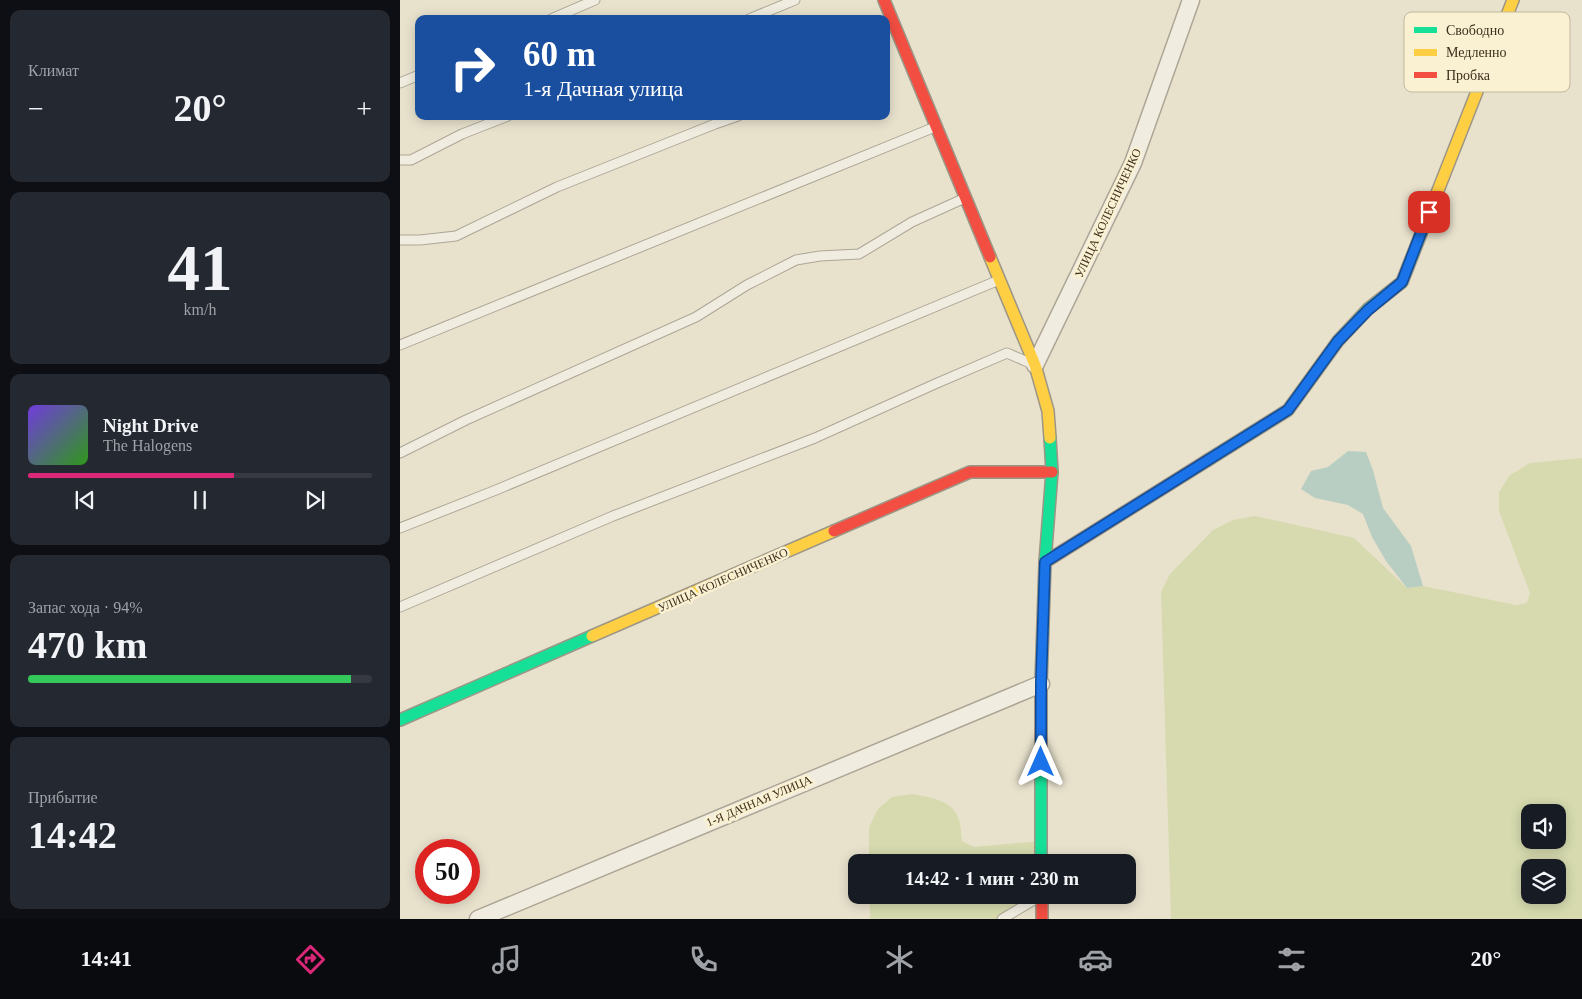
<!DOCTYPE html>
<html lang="ru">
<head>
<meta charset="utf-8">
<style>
	body { margin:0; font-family:Georgia,serif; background:#242831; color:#f1f3f6; height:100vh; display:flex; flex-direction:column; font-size:19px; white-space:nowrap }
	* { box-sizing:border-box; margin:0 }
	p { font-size:16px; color:#9ea1a6 }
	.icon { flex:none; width:28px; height:28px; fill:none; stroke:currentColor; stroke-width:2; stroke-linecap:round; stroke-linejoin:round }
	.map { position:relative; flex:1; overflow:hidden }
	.sheet { display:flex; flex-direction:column; gap:10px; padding:10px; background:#0d0f14; width:400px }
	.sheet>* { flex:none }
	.banner { position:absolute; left:15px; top:15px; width:475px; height:105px; border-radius:10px; box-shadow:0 2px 12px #0003; background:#1a4fa0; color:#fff; overflow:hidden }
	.buttons { position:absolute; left:1121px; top:804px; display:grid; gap:10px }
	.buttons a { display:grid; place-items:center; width:45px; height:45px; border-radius:10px; background:#171b24; box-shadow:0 2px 12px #0003; font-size:25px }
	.speed { position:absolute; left:15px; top:839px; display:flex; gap:10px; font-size:25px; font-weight:700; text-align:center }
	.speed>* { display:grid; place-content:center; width:65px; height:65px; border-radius:50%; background:#171b24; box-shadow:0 2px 12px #0003; line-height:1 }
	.speed .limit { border:8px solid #d22; background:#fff; color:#111 }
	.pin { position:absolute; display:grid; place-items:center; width:42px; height:42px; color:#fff; margin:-21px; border-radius:10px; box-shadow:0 2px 8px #0006 }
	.me { position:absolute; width:55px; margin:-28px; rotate:0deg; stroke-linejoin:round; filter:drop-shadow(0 0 4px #0008) }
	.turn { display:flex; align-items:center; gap:18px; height:105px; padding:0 25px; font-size:22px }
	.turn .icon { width:65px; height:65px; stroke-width:2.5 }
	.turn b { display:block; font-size:35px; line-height:42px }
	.big { font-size:38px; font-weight:600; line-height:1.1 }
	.sheet .card { flex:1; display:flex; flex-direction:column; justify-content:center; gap:8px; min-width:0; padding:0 18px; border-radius:10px; background:#242831 }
	.sheet .dial { align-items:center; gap:0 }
	.dial b { font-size:65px; line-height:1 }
	.song { display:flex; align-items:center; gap:15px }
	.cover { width:60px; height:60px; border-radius:8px; background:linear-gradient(135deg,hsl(260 70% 55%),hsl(110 70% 35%)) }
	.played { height:5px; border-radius:2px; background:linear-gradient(90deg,#db2777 60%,#363941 60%) }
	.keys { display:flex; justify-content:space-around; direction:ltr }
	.heat { display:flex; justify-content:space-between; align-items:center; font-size:28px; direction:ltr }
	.charge { height:8px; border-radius:4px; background:linear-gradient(90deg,#34c759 94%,#363941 0) }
	.trip { position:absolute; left:448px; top:854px; width:288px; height:50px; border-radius:10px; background:#171b24; box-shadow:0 2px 12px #0003; font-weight:600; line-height:50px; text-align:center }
	.dock { display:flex; height:80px; justify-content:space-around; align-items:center; background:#090b0e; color:#9ea1a6 }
	.dock .icon { width:35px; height:35px }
	.dock .on { color:#db2777 }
	.dock b { font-size:22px; color:#f1f3f6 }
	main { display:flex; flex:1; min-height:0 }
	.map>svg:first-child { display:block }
	.green { fill:#d6daae; fill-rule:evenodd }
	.water { fill:#b9cec2 }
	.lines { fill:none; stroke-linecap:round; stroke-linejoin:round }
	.lane-casing { stroke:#ada696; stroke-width:11 }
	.street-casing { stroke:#ada696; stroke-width:19 }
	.fast-casing { stroke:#9d9686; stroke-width:14 }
	.slow-casing { stroke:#9d9686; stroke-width:14 }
	.jam-casing { stroke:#9d9686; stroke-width:14 }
	.lane { stroke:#f0ece0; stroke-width:9 }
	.street { stroke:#f0ece0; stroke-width:16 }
	.fast { stroke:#16e098; stroke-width:11 }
	.slow { stroke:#ffcf43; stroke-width:11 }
	.jam { stroke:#f24e42; stroke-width:11 }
	.route-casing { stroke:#114b97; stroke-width:12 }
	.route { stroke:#1a73e8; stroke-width:9 }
	.labels { text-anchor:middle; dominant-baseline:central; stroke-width:5; stroke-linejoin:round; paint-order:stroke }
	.street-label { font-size:12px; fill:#3e2f1c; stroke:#faf1d3 }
	.key { fill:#faf1d3; stroke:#c2b79c; stroke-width:1 }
	.key-label { font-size:14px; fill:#3e2f1c }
</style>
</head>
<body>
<main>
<section class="sheet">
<div class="card"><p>Климат</p>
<div class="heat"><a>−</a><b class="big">20°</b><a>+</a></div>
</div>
<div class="card dial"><b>41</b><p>km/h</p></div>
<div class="card">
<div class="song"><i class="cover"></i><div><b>Night Drive</b><p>The Halogens</p></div></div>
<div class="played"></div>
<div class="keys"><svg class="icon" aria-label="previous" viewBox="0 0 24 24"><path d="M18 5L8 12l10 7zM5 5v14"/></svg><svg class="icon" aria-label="pause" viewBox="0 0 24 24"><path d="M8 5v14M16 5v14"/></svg><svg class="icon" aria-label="next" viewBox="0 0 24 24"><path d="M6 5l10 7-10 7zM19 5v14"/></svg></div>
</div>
<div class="card"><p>Запас хода · 94%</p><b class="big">470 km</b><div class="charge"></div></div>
<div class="card"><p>Прибытие</p><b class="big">14:42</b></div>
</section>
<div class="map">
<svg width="1182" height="919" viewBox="0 0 1182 919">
	<rect width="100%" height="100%" fill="#e8e2cd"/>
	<g class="green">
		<path d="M1182 458V919H771L761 592 770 574 813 530 833 520 855 516 954 538 1007 588 1023 586 1116 605 1127 603 1130 593 1099 511V492L1110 475 1130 463ZM1130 812H1158V840H1130ZM1130 868H1158V895H1130Z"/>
		<path d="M512 794C529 797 551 800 558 817 561 824 561 834 562 841L574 847 641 841V862H469V827L478 809 492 797Z"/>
		<polygon points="470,895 642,895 602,919 470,919"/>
	</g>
	<polygon class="water" points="948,451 966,452 973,470 983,508 1011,546 1023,586 1007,588 986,561 972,537 963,514 948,505 915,498 901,489 911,471 928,467"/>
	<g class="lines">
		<defs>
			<g id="lane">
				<polyline points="151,19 195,0"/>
				<polyline points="349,19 395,0"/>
				<polyline points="0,83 19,75"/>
				<polyline points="0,160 11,160 62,134 108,116"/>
				<polyline points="0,240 20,240 56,236 157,187 315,124 338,116"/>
				<polyline points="0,345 535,127"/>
				<polyline points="0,453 66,420 296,317 347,285 396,260 420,256 459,254 512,222 565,198"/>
				<polyline points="0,528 96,490 599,280"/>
				<polyline points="0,607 213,516 415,438 535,384 607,353 630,363"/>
				<polyline points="602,919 639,897"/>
			</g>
			<g id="street">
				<polyline points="635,365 733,163 791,0"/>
				<polyline points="78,919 641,684"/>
			</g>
			<g id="fast">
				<polyline points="808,460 888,410 938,341 968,309 1002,282 1026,221"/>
				<polyline points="0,720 192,636"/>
				<polyline points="641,862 641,684 645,562 652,472 650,438"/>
			</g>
			<g id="slow">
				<polyline points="1026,221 1113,0"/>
				<polyline points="590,257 635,365 648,411 650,438"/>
				<polyline points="192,636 434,531"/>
			</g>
			<g id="jam">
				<polyline points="484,0 590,257"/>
				<polyline points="434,531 570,472 652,472"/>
				<polyline points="645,562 808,460"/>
				<polyline points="642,895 642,919"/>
			</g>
		</defs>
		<use href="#lane" class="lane-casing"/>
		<use href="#street" class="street-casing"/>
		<use href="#fast" class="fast-casing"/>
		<use href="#slow" class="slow-casing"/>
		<use href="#jam" class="jam-casing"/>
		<use href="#lane" class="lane"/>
		<use href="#street" class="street"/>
		<use href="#fast" class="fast"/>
		<use href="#slow" class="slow"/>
		<use href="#jam" class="jam"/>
	</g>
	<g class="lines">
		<defs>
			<polyline id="route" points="641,762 641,684 645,562 888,410 938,341 968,310 1002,282 1029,212"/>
		</defs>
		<use href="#route" class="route-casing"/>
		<use href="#route" class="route"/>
	</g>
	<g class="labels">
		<g class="street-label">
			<text transform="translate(708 213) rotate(-65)">УЛИЦА КОЛЕСНИЧЕНКО</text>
			<text transform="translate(323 580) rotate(-24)">УЛИЦА КОЛЕСНИЧЕНКО</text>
			<text transform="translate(359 801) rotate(-23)">1-Я ДАЧНАЯ УЛИЦА</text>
		</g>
	</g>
	<rect x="1004" y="12" width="166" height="80" rx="8" class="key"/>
	<rect x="1014" y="27" width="23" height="6" fill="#16e098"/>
	<rect x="1014" y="49" width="23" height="7" fill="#ffcf43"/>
	<rect x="1014" y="72" width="23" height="6" fill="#f24e42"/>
	<g class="key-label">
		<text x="1046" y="35">Свободно</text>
		<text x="1046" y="57">Медленно</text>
		<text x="1046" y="80">Пробка</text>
	</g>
</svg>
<div class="buttons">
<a><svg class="icon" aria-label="sound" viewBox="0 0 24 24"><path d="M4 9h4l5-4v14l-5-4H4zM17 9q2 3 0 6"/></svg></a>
<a><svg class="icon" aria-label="layers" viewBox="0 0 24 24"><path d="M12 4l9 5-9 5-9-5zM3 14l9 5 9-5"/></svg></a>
</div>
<div class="speed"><div class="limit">50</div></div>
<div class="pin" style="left:1029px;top:212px;background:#d93025"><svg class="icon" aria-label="arrive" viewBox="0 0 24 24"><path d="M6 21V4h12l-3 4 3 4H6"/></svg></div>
<svg class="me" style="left:641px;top:762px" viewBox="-20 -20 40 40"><path d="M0-17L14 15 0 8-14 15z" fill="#1a73e8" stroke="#fff" stroke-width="4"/></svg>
<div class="trip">14:42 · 1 мин · 230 m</div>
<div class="banner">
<div class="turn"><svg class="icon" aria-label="right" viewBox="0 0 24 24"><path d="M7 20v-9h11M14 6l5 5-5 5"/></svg><div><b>60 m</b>1-я Дачная улица</div></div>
</div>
</div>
</main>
<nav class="dock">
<b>14:41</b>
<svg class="icon on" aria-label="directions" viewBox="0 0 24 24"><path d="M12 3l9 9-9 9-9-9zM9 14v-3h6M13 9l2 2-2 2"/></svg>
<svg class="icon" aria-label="music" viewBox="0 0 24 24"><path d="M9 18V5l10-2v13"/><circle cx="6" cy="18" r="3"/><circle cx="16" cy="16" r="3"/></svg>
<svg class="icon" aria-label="phone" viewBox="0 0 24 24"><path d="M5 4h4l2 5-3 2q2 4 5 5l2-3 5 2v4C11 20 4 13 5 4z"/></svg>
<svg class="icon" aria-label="climate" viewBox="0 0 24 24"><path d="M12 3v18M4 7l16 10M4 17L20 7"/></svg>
<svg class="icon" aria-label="car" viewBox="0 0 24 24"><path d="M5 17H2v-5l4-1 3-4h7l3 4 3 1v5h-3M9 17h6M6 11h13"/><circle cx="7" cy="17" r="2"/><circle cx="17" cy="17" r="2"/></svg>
<svg class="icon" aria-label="filters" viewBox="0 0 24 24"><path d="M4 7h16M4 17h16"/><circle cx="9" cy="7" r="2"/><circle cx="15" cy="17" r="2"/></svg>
<b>20°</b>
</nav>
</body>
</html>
